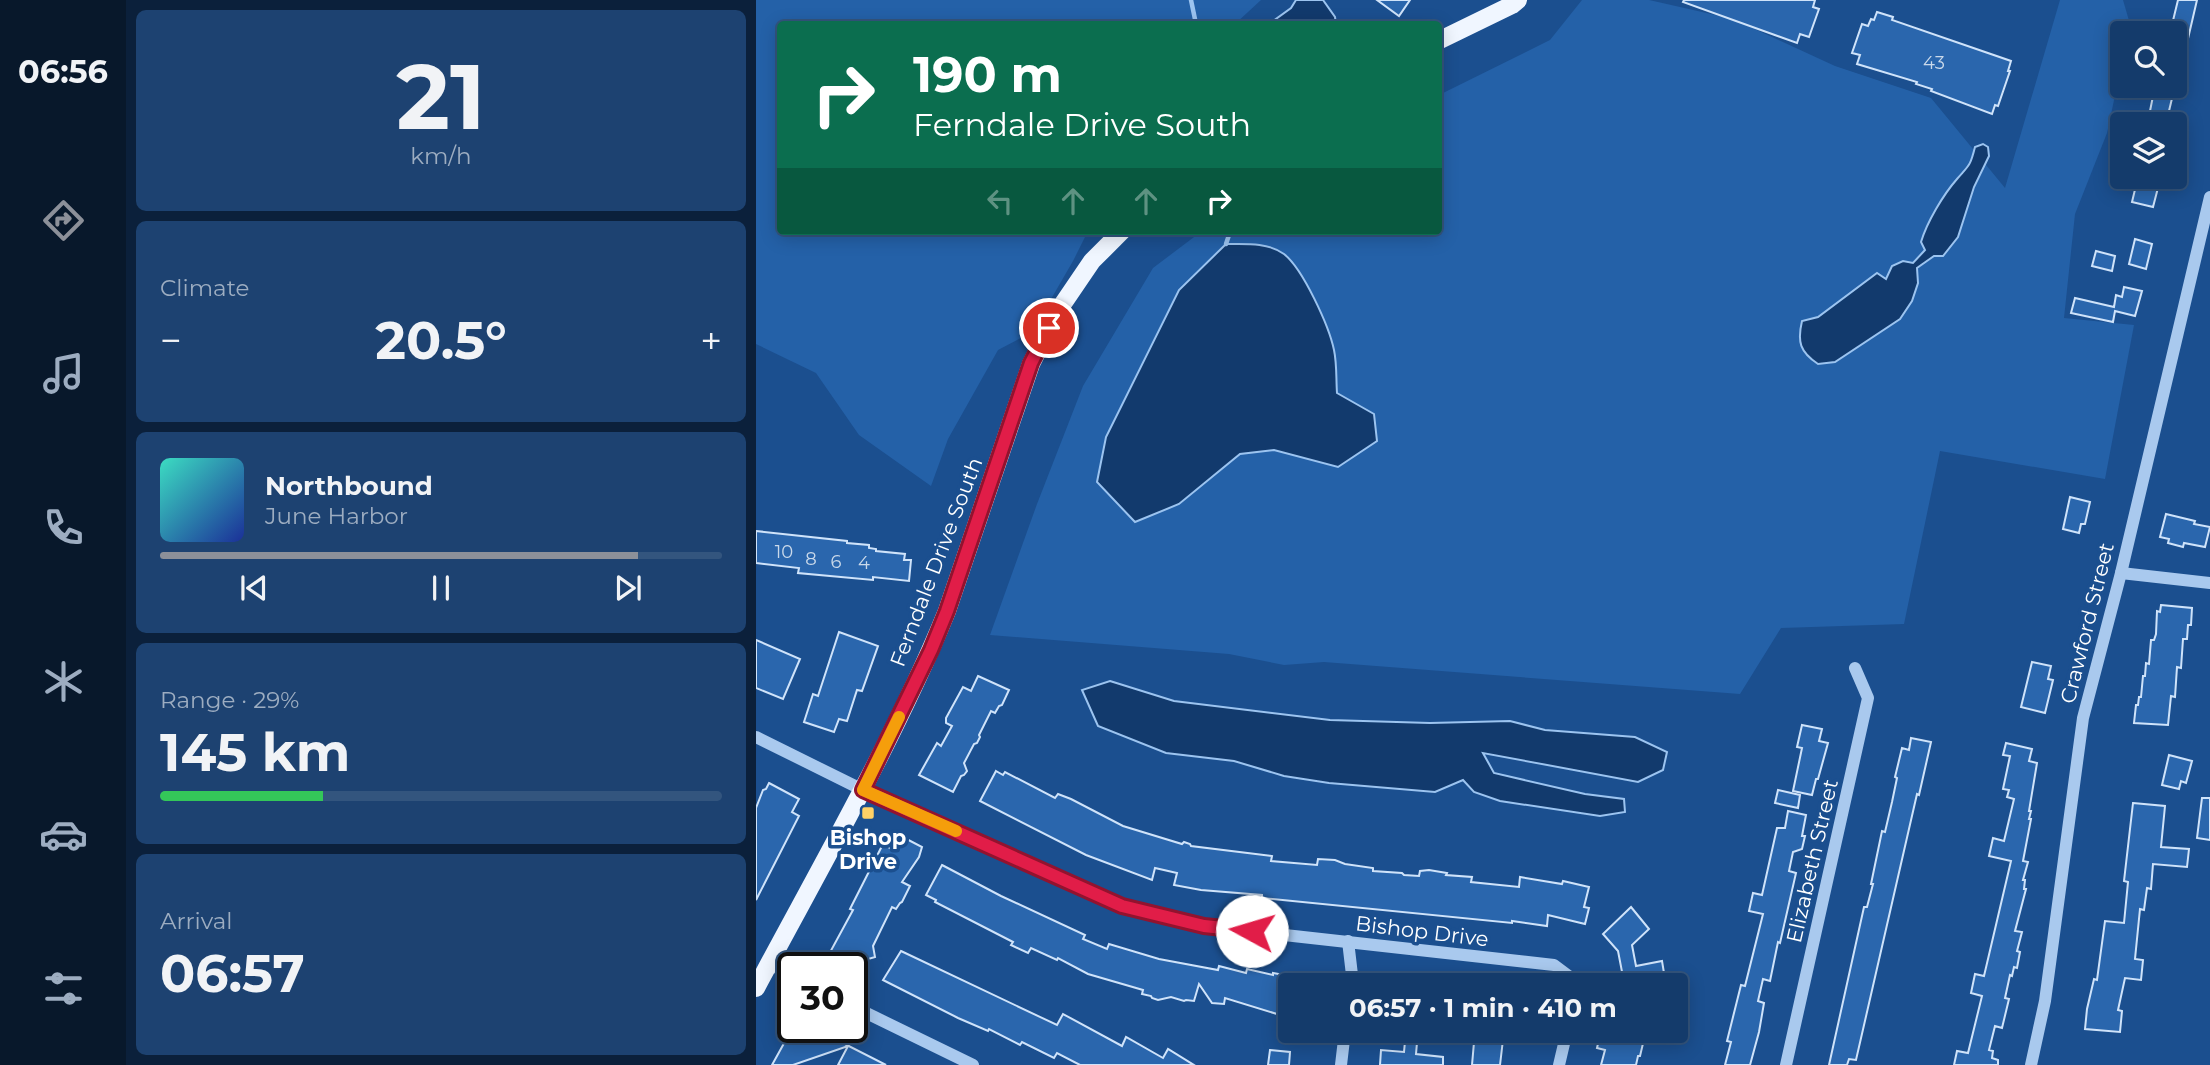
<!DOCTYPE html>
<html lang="en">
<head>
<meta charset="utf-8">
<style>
	body { margin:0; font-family:Montserrat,sans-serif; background:#1d4271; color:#f1f3f6; height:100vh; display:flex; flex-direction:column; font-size:26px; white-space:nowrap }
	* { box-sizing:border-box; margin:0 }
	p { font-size:23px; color:#9dadc1 }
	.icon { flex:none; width:38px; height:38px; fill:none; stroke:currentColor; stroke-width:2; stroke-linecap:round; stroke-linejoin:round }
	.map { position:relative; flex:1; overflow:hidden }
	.sheet { display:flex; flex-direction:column; gap:10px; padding:10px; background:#0b203b; width:630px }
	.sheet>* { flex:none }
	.top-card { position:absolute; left:21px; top:21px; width:665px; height:214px; border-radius:7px; box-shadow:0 4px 18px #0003,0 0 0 2px #33557e; background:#0b6e4f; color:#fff; overflow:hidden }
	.controls { position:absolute; left:1354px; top:21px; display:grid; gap:14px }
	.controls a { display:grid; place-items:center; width:77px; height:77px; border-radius:7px; background:#143b6b; box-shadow:0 4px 18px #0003,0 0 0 2px #33557e; font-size:35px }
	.speed { position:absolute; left:21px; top:952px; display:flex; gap:14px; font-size:35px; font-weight:700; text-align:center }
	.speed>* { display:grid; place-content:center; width:91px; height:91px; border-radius:50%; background:#143b6b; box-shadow:0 4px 18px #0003,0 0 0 2px #33557e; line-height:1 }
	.speed .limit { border:4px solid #111; border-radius:10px; background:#fff; color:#111 }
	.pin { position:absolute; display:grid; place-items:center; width:60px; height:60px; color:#fff; margin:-30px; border:4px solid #fff; border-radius:50%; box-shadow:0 2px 7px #0007 }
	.me { position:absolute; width:77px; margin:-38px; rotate:276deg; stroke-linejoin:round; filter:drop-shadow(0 0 5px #0008) }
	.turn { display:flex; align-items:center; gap:24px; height:147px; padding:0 21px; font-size:32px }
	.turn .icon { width:91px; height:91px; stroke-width:2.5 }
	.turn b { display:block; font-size:49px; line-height:60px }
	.lanes { display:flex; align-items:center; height:66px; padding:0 21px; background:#0003; justify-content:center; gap:35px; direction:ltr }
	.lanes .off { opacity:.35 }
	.big { font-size:52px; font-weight:700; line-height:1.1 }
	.sheet .tile { flex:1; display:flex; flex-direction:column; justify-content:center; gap:10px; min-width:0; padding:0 24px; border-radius:10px; background:#1d4271 }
	.sheet .dial { align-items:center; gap:0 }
	.dial b { font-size:91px; line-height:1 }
	.song { display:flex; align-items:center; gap:21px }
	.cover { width:84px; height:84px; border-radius:10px; background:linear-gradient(135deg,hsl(170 70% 55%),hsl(230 70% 35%)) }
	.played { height:7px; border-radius:4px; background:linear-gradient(90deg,#8c9099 85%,#33557e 85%) }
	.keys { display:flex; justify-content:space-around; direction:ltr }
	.heat { display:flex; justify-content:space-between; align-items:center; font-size:38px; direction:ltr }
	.charge { height:10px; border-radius:5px; background:linear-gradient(90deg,#34c759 29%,#33557e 0) }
	.trip { position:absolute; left:522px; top:973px; width:410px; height:70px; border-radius:7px; background:#143b6b; box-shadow:0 4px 18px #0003,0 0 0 2px #33557e; font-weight:700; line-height:70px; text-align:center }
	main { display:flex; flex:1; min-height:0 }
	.dock { display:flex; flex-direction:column; width:126px; justify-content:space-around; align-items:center; background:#08182b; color:#9dadc1 }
	.dock .icon { width:49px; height:49px }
	.dock .on { color:#8c9099 }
	.dock b { font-size:32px; color:#f1f3f6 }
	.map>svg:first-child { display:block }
	.green { fill:#2461a8 }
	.water { fill:#123a6d; stroke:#9cc4f0; stroke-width:2 }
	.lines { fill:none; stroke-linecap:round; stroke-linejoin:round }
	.stream { stroke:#9cc4f0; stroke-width:4.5 }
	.building { fill:#2a66ad; stroke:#cfe3fa; stroke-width:2 }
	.minor { stroke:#a9c9ee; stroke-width:12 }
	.major { stroke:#f0f6ff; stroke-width:18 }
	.route-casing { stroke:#92132f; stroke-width:18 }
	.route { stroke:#e11d48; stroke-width:12 }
	.slow { stroke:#f59e0b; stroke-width:12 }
	.poi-dot { fill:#ffd166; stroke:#1b4f8f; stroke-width:2.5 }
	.labels { text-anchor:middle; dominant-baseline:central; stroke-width:7; stroke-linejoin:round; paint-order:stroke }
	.number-label { font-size:18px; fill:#cad9ea }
	.street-label { font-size:21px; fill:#fff; stroke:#1b4f8f }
	.poi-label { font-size:21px; font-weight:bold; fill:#fff; stroke:#1b4f8f }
</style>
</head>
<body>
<main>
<nav class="dock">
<b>06:56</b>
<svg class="icon on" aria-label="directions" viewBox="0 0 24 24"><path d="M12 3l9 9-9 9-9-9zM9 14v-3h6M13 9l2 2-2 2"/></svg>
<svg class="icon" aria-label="music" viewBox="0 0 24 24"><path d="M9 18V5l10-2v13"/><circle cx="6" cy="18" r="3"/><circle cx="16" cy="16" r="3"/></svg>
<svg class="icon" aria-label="phone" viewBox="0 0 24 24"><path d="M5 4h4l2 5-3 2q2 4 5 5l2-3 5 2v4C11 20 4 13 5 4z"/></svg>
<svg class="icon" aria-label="climate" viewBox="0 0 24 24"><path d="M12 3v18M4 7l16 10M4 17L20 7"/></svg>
<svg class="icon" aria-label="car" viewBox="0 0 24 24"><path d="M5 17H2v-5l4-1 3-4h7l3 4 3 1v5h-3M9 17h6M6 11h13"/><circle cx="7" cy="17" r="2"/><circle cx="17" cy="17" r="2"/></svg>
<svg class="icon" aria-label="filters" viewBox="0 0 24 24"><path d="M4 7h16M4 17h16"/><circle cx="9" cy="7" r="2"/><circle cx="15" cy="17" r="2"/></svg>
</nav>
<section class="sheet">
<div class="tile dial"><b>21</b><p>km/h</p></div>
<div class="tile"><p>Climate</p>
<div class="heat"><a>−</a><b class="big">20.5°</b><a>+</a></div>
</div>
<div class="tile">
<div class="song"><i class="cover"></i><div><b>Northbound</b><p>June Harbor</p></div></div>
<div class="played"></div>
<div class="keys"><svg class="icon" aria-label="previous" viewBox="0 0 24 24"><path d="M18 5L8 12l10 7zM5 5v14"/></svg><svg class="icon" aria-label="pause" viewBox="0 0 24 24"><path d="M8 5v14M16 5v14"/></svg><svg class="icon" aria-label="next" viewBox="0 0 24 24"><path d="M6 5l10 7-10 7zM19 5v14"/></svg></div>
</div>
<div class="tile"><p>Range · 29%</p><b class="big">145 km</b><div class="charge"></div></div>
<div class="tile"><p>Arrival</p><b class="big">06:57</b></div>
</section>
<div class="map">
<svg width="1454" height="1065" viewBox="0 0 1454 1065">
	<rect width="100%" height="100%" fill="#1b4f8f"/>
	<g class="green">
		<polygon points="0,0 505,0 479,24 24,24 24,231 332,231 317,261 276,332 242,350 192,439 175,486 103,435 60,373 0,344"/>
		<polygon points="826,0 893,0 977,19 1079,66 1175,98 1249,188 1304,0 1367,0 1374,24 1372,33 1367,33 1367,58 1351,133 1319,214 1308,318 1378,325 1349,479 1184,451 1148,624 1025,628 984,694 568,662 528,665 473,654 234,635 281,504 327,386 397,268 446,231 682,231 683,95 794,40"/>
	</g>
	<g class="water">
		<polygon points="540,0 567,0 579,17 580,24 513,24 535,8"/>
		<path d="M1227 144 1232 147 1233 156 1218 187 1202 237 1187 256H1178L1161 268 1162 283 1156 301 1144 319 1079 362 1062 364C1044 352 1041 342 1046 321L1062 317 1121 273 1130 279 1136 266 1147 261 1157 263 1169 250 1165 242C1171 222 1187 195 1201 179 1213 165 1214 167 1219 147Z"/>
		<path d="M470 244C488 244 512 242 528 254 547 269 573 326 578 350 581 364 580 379 581 393L618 414 621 441 582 467 518 450 484 454 423 504 379 522 341 482 350 437 423 290Z"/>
		<polygon points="354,681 418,701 574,720 674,723 754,721 789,730 879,737 911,752 907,770 882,782 727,753 738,773 829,794 868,799 869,812 844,816 744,801 718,792 707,780 679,792 573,783 528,776 478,761 410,753 342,726 326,690"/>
	</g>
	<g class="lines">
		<g class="stream">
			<polyline points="435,0 440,24"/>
			<polyline points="470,244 473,235 472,231"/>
		</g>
	</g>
	<g class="building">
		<polygon points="621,0 654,0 643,16"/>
		<polygon points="928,0 1059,0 1057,7 1063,9 1053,37 1044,34 1041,43 927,2"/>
		<polygon points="1422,0 1441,0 1424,73 1419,73 1419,33 1414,33"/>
		<polygon points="1121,12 1137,17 1136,20 1255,61 1252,71 1254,71 1242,106 1239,105 1236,114 1175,91 1176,89 1160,84 1161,82 1101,64 1104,55 1096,53 1106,24 1112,26 1115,19 1118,20"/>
		<polygon points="1399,86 1419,86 1412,115 1394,111"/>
		<polygon points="1382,177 1404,180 1397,207 1376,202"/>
		<polygon points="1379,239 1396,244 1390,269 1373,264"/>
		<polygon points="1340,251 1359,256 1356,271 1336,266"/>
		<polygon points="1368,287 1386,291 1379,316 1359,311 1357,322 1315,313 1319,298 1358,307 1360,295 1366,297"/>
		<polygon points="1314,497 1334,502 1329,524 1325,524 1323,533 1307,529"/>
		<polygon points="1410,514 1439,521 1438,524 1454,527 1449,547 1428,543 1427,547 1412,543 1413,539 1404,537"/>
		<polygon points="0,531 91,541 91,543 113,545 113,548 120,549 120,551 149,554 148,560 155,560 153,581 117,577 117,580 42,573 43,568 0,563"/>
		<polygon points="1405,605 1436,608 1435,625 1432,625 1431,639 1427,639 1425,668 1421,667 1419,697 1415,696 1412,725 1378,723 1380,705 1382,705 1383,697 1385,697 1387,676 1389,676 1390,663 1393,664 1395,640 1398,640 1400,634 1401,611 1404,612"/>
		<polygon points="83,632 122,646 106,691 101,690 91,721 83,719 78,732 48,722 57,694 62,696"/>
		<polygon points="0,640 44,659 27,699 0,688"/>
		<polygon points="1276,662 1295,666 1292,679 1297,680 1289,713 1265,707"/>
		<polygon points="222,676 253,690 246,705 243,706 239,713 235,711 223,735 224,737 221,743 218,744 208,763 211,771 208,775 205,776 197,792 163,775 181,743 185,746 196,726 190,723 190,718 207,687 215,691"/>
		<polygon points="1046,725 1066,729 1063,741 1072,743 1062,779 1060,779 1056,795 1037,791 1046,748 1041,747"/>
		<polygon points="1155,738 1175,742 1163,795 1161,794 1100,1060 1093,1059 1091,1065 1073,1065 1108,907 1111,907 1117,884 1115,884 1126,831 1129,832 1136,802 1141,778 1139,777 1146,748 1153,750"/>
		<polygon points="1250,743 1276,749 1273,761 1281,763 1273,811 1275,811 1273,819 1275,819 1267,861 1272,862 1267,880 1269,880 1268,889 1270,889 1259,931 1266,932 1261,951 1264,952 1261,968 1258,967 1256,976 1254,975 1249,998 1253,999 1246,1028 1239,1026 1233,1050 1237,1051 1236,1058 1242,1060 1242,1065 1198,1065 1201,1051 1212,1053 1226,996 1215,993 1219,974 1228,976 1255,861 1233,856 1237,838 1248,841 1258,799 1251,797 1253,790 1247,789 1254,756 1247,755"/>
		<polygon points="1413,755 1436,761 1430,783 1425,781 1423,789 1406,785"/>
		<polygon points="240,771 247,775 249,772 299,798 302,794 315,799 367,826 426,844 428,842 434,844 435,846 516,856 515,861 561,865 562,859 579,860 589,864 617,868 617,871 646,873 648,875 663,876 664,871 673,870 691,873 690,875 716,877 715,882 763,887 764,877 806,884 807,881 833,887 828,907 833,908 829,924 792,915 791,926 756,921 756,923 506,898 506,895 445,890 418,885 421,873 399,868 396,880 330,855 224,801"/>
		<polygon points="13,783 43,799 36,812 43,816 0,900 0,808 7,790 10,789"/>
		<polygon points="1022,790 1044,795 1042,808 1019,803"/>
		<polygon points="1446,798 1454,798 1454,840 1441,838"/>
		<polygon points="1377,803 1409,806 1405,847 1433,849 1431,867 1397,864 1395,889 1391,888 1388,910 1384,909 1379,959 1387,960 1385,980 1369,978 1362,1010 1366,1011 1364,1032 1329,1029 1331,1009 1338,979 1341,980 1349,921 1368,923 1372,882 1368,881"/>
		<polygon points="1032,811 1050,815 1046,836 1049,836 1046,849 1037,852 1033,871 1040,873 1024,943 1022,942 1014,981 1007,979 1002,1001 1008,1003 1003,1032 994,1065 969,1065 975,1042 971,1041 985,985 989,986 1007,914 993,911 997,893 1006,895 1021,828 1029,828"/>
		<polygon points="141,834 166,847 163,857 146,882 154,886 146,902 144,903 140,909 136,907 117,946 119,957 112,959 104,973 72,956 97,910 94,909 127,844 134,848"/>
		<polygon points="186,865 245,896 329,935 327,939 351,949 353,944 403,959 462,970 463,966 490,973 491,969 517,975 517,973 534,976 534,1018 469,998 468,1004 456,1003 443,984 438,1001 430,1000 428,1001 415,997 402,1000 396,998 395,996 386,994 387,990 332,974 302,958 301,960 275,948 272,953 255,945 257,942 179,902 180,900 170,895"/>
		<polygon points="875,907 893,929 876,945 880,966 906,961 910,985 876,985 874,975 867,977 862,951 847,934"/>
		<polygon points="145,951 301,1025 307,1014 366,1046 370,1037 407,1058 412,1049 438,1065 324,1065 301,1053 298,1058 266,1042 264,1045 233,1029 232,1031 202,1018 127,980"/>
		<polygon points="37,1027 65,1027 75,1032 73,1036 130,1065 82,1065 92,1046 37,1065 16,1065"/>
		<polygon points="650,1031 662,1031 660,1054 687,1057 687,1065 624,1065 625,1050 648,1052"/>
		<polygon points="719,1031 748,1031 744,1065 716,1065"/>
		<polygon points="845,1031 890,1031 884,1056 882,1056 880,1065 845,1065 849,1050 841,1048"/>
		<polygon points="514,1050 534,1052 533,1065 512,1065"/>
	</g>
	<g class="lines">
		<g class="minor">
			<polyline points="1365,573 1454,583"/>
			<polyline points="0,737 107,790 367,906 448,926 798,965 818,980 818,985"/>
			<polyline points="592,941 596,975 595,985"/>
			<polyline points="13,964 37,976"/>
			<polyline points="96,1006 217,1065"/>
			<polyline points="585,1065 589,1031"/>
			<polyline points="803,1065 811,1031"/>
			<polyline points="1030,1065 1112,698 1099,668"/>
			<polyline points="1275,1065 1289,1001 1327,718 1365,573 1454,197"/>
		</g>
		<g class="major">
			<polyline points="682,41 756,5 762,0"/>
			<path d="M0 988C66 864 137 742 191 611L275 364 302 311 336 261 366 231"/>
		</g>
	</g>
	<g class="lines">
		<defs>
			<polyline id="route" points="293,328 275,363 191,611 175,650 107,790 366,906 448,926 496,931"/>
		</defs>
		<use href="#route" class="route-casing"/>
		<use href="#route" class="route"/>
		<polyline class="slow" points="143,717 107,790 200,831"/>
	</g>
	<rect class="poi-dot" x="105" y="806" width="14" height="14" rx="3.5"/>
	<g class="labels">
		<g class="number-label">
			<text x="1178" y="63">43</text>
			<text x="28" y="552">10</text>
			<text x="55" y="559">8</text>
			<text x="80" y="562">6</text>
			<text x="108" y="563">4</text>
		</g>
		<g class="street-label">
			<text transform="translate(180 562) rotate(-69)">Ferndale Drive South</text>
			<text transform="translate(1331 623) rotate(-76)">Crawford Street</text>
			<text transform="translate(1056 861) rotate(-77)">Elizabeth Street</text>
			<text transform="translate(666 931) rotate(7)">Bishop Drive</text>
		</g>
		<g class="poi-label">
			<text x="112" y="837">Bishop<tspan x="112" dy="24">Drive</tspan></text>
		</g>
	</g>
</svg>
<div class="controls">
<a><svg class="icon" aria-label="search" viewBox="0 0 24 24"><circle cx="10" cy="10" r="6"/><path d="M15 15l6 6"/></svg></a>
<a><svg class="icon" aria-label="layers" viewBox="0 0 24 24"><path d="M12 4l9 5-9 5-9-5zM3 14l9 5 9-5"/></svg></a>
</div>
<div class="speed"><div class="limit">30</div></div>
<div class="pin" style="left:293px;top:328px;background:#d93025"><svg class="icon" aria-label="arrive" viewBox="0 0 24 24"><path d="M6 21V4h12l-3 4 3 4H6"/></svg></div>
<svg class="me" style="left:496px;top:931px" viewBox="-20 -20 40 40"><circle r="19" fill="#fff"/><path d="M0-13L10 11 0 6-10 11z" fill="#e11d48"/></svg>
<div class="trip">06:57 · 1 min · 410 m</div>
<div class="top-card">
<div class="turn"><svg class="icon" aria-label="right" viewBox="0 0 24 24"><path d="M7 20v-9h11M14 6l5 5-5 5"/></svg><div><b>190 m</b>Ferndale Drive South</div></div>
<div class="lanes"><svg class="icon off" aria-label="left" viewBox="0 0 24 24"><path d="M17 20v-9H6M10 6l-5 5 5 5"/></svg><svg class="icon off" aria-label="ahead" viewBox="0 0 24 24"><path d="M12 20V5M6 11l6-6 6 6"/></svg><svg class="icon off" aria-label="ahead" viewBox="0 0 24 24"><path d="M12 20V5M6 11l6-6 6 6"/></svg><svg class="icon" aria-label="right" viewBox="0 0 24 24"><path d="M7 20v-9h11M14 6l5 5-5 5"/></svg></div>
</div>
</div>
</main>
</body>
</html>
